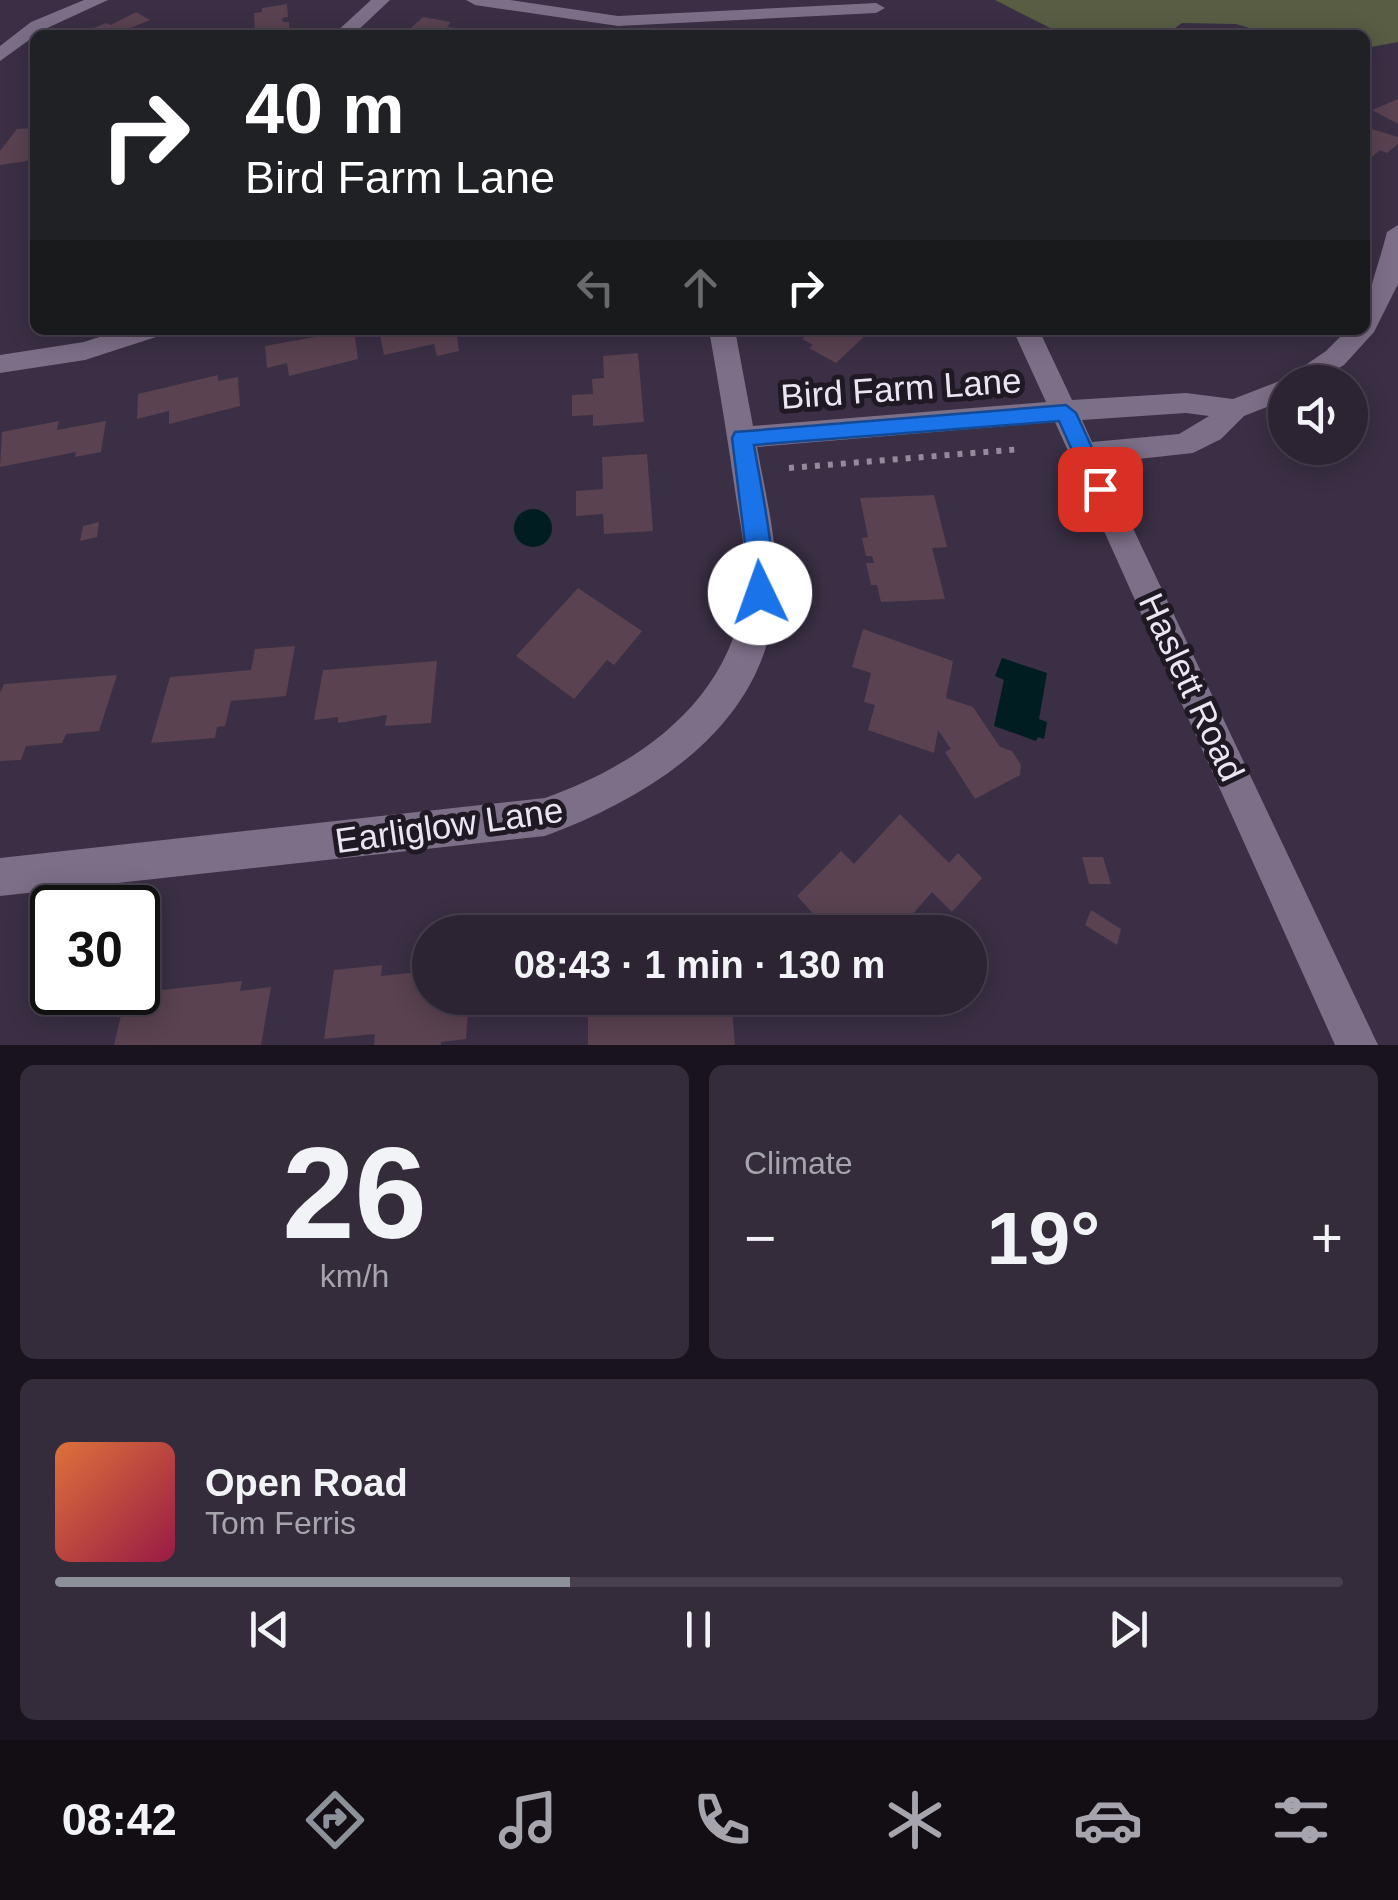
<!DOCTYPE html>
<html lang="en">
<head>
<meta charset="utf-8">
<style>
	body { margin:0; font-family:Arial,sans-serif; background:#342b3b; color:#f1f3f6; height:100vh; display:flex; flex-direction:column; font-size:38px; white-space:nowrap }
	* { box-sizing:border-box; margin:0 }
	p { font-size:32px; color:#a6a4ac }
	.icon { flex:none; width:55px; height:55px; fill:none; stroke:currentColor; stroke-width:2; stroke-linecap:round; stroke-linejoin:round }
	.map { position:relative; height:1045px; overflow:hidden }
	.details { display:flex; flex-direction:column; gap:20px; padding:20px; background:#18131c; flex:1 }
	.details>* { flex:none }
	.guide { position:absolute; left:30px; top:30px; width:1340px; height:305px; border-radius:15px; box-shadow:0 5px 25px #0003,0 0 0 2px #48404e; background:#202124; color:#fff; overflow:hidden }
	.fabs { position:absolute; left:1268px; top:365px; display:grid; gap:20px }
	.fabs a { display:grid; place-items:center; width:100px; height:100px; border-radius:50%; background:#2c2333; box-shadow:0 5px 25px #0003,0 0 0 2px #48404e; font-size:50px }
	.speed { position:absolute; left:30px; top:885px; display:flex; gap:20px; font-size:50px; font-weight:700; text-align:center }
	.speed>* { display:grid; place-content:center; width:130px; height:130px; border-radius:50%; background:#2c2333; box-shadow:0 5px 25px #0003,0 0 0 2px #48404e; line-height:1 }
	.speed .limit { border:5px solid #111; border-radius:15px; background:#fff; color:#111 }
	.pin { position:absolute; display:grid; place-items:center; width:85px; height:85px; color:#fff; margin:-42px; border-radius:20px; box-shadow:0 5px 15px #0006 }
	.me { position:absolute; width:110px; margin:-55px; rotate:357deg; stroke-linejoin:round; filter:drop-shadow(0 0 8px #0008) }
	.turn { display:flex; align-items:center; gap:35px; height:210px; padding:0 50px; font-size:45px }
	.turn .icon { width:130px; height:130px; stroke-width:2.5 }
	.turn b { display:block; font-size:70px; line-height:85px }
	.lanes { display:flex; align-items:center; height:95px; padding:0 50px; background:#0003; justify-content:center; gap:50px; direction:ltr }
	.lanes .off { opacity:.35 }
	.big { font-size:75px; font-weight:700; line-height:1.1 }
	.details .widget { flex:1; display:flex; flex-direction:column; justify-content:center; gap:15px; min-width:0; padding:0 35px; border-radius:15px; background:#342b3b }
	.details .dial { align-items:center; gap:0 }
	.dial b { font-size:130px; line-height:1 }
	.song { display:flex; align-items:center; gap:30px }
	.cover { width:120px; height:120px; border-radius:15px; background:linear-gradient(135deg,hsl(20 70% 55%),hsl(340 70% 35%)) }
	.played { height:10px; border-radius:5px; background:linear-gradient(90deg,#8c9099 40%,#48404e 40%) }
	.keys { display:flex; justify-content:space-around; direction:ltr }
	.heat { display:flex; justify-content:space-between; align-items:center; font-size:55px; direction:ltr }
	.details .tiles { flex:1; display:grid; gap:20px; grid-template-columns:1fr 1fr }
	.widget:last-child { grid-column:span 2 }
	.trip { position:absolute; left:412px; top:915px; width:575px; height:100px; border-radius:50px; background:#2c2333; box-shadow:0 5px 25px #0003,0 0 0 2px #48404e; font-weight:700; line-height:100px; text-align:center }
	.tabs { display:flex; height:160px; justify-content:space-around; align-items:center; background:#120e14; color:#a6a4ac }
	.tabs .icon { width:70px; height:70px }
	.tabs .current { color:#8c9099 }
	.tabs b { font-size:45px; color:#f1f3f6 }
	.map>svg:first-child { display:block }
	.green { fill:#585d44 }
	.water { fill:#001d21 }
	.building { fill:#5a4250 }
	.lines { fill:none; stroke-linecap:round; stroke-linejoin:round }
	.path { stroke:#938a9c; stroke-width:6; stroke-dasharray:5 8; stroke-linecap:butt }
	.minor { fill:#7c6f88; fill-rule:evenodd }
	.route { fill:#1a73e8; stroke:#114b97; stroke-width:2.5 }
	.labels { text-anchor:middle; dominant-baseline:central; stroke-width:10; stroke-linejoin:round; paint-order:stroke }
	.street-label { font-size:35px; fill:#ebe4f2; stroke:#1e1923 }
</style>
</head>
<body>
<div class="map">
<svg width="1398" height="1045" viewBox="0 0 1398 1045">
	<rect width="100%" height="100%" fill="#3a2f44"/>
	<polygon class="green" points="995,0 1398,0 1398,42 1365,48 1365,35 1273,35 1236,24 1182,23 1175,28 1178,35 1064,35"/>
	<g class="water">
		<circle cx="533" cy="528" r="19"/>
		<polygon points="1002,658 1047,673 1039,719 1047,722 1044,739 1038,737 1036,741 994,726 1004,680 995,676"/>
	</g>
	<g class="building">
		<polygon points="287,4 288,17 282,18 283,22 289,22 289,29 255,34 254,13 262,12 262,8"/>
		<polygon points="136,12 150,20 113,35 77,35 106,23 111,25"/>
		<polygon points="423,17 451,22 447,27 456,28 449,35 403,35"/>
		<polygon points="1398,99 1398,124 1372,110"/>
		<polygon points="1365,127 1398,137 1398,144 1387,153 1380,150 1372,157 1365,154"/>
		<polygon points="35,128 35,149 27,161 0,165 0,151 17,129"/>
		<polygon points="354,330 358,359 289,376 287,363 267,368 265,346"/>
		<polygon points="379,330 456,330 459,351 437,356 434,344 384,355"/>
		<polygon points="805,330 871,330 836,363 809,348 813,345 802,339 809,333"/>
		<polygon points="638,353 644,422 593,426 593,415 572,416 572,395 593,394 592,379 604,378 603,356"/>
		<polygon points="218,375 218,381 238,377 240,406 169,424 169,411 137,419 138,394"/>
		<polygon points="59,421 57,430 106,421 101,452 75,457 76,452 0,467 2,432"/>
		<polygon points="647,454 653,531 604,534 603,514 576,516 576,491 603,489 602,457"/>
		<polygon points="934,495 947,547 932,548 945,599 881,602 877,585 871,585 866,563 874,563 872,556 866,556 862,538 868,537 860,498"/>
		<polygon points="99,522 97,537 80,541 83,526"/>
		<polygon points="578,588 642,631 614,665 607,660 574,699 516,656"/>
		<polygon points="863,629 953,661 946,698 973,707 1000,747 1012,751 1021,765 1020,775 975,799 945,752 951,749 938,730 934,753 868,730 875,705 864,702 871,673 852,667"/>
		<polygon points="295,646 286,696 231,701 225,726 217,727 215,738 151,743 170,677 251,670 255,649"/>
		<polygon points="437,661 431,723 385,726 387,715 338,723 338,717 314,720 323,670"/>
		<polygon points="117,675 99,731 66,734 62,743 26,746 21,760 0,761 0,693 4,684"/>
		<polygon points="900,814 949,863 958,853 982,878 952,912 932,892 904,924 895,915 880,932 830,932 797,896 841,851 854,864"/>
		<polygon points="1082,857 1103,857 1111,884 1089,884"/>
		<polygon points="1091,910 1121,929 1117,945 1085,925"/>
		<polygon points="382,965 381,976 430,971 430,998 469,998 466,1039 441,1042 441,1045 374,1045 375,1034 324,1039 334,970"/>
		<polygon points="242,981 240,991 271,987 261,1045 114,1045 126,994"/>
		<polygon points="588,998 731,998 735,1045 588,1045"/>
	</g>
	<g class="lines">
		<polyline class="path" points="789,468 1022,449"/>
		<g class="minor">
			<polygon points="84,0 108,0 43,30 0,61 0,46 31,22"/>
			<polygon points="371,0 390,0 353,35 333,35"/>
			<polygon points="466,0 510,0 618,16 876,3 885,8 876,13 618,26 475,5"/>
			<path d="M1398 225V284L1374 332 1344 365 1316 382H1285V400L1244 416 1221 439 1193 453 1102 463 1378 1045H1335L1055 422 757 447C765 492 777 538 776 583 775 719 658 794 545 836L0 896V858L545 798C640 764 728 702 744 596 749 564 741 529 736 497 728 441 719 386 709 330H735L753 426 1046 402 1013 330H1039L1072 400 1186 393 1233 399 1285 379 1326 351 1347 330H1365C1365 296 1379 265 1387 232ZM1186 413 1209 416 1179 434 1092 442 1082 420Z"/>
			<polygon points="121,330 163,330 159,336 85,360 0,373 0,355 84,342"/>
		</g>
	</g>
	<path class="route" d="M1066 405 1076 413 1111 489 1108 495H1092L1059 421 754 445C759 478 781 574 769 600L760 603 752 600 732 438 735 432Z"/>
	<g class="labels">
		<g class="street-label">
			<text transform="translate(901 388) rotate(-4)">Bird Farm Lane</text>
			<text transform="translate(1192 687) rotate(65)">Haslett Road</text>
			<text transform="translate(449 825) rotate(-8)">Earliglow Lane</text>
		</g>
	</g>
</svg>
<div class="fabs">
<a><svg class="icon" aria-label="sound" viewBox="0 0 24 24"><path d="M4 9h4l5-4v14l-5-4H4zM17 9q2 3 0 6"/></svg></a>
</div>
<div class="speed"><div class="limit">30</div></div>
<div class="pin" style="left:1100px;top:489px;background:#d93025"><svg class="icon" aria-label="arrive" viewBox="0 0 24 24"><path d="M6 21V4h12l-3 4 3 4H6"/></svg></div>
<svg class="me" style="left:760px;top:593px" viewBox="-20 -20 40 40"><circle r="19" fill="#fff"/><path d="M0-13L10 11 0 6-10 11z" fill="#1a73e8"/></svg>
<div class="trip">08:43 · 1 min · 130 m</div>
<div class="guide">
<div class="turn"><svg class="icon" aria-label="right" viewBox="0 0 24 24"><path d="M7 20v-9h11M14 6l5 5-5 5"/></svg><div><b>40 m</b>Bird Farm Lane</div></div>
<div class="lanes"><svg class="icon off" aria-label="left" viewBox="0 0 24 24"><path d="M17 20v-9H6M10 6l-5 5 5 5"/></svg><svg class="icon off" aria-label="ahead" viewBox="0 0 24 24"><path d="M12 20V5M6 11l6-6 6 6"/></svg><svg class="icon" aria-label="right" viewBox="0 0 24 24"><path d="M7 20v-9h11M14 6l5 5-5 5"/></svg></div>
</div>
</div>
<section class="details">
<div class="tiles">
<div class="widget dial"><b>26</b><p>km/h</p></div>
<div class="widget"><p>Climate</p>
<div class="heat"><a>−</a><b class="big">19°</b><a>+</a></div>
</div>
<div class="widget">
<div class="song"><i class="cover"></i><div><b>Open Road</b><p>Tom Ferris</p></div></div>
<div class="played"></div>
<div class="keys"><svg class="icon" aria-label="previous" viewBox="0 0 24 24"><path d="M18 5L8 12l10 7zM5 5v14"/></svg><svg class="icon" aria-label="pause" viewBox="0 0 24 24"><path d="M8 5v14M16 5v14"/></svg><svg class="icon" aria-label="next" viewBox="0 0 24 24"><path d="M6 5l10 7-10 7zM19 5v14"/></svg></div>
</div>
</div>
</section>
<nav class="tabs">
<b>08:42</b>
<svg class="icon current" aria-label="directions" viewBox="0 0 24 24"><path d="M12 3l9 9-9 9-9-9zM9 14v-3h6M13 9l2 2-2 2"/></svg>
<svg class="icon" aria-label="music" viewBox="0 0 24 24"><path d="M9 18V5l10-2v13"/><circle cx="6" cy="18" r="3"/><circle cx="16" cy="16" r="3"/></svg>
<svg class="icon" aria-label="phone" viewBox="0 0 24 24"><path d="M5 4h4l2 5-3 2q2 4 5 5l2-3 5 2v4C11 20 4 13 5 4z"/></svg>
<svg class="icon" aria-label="climate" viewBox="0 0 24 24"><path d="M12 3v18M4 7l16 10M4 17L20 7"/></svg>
<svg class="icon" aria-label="car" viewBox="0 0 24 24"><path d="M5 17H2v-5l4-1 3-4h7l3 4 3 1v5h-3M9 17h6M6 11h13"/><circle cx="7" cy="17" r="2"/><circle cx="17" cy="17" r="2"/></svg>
<svg class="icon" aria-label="filters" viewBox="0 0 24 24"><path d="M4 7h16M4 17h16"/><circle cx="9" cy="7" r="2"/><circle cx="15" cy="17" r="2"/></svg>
</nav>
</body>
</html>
